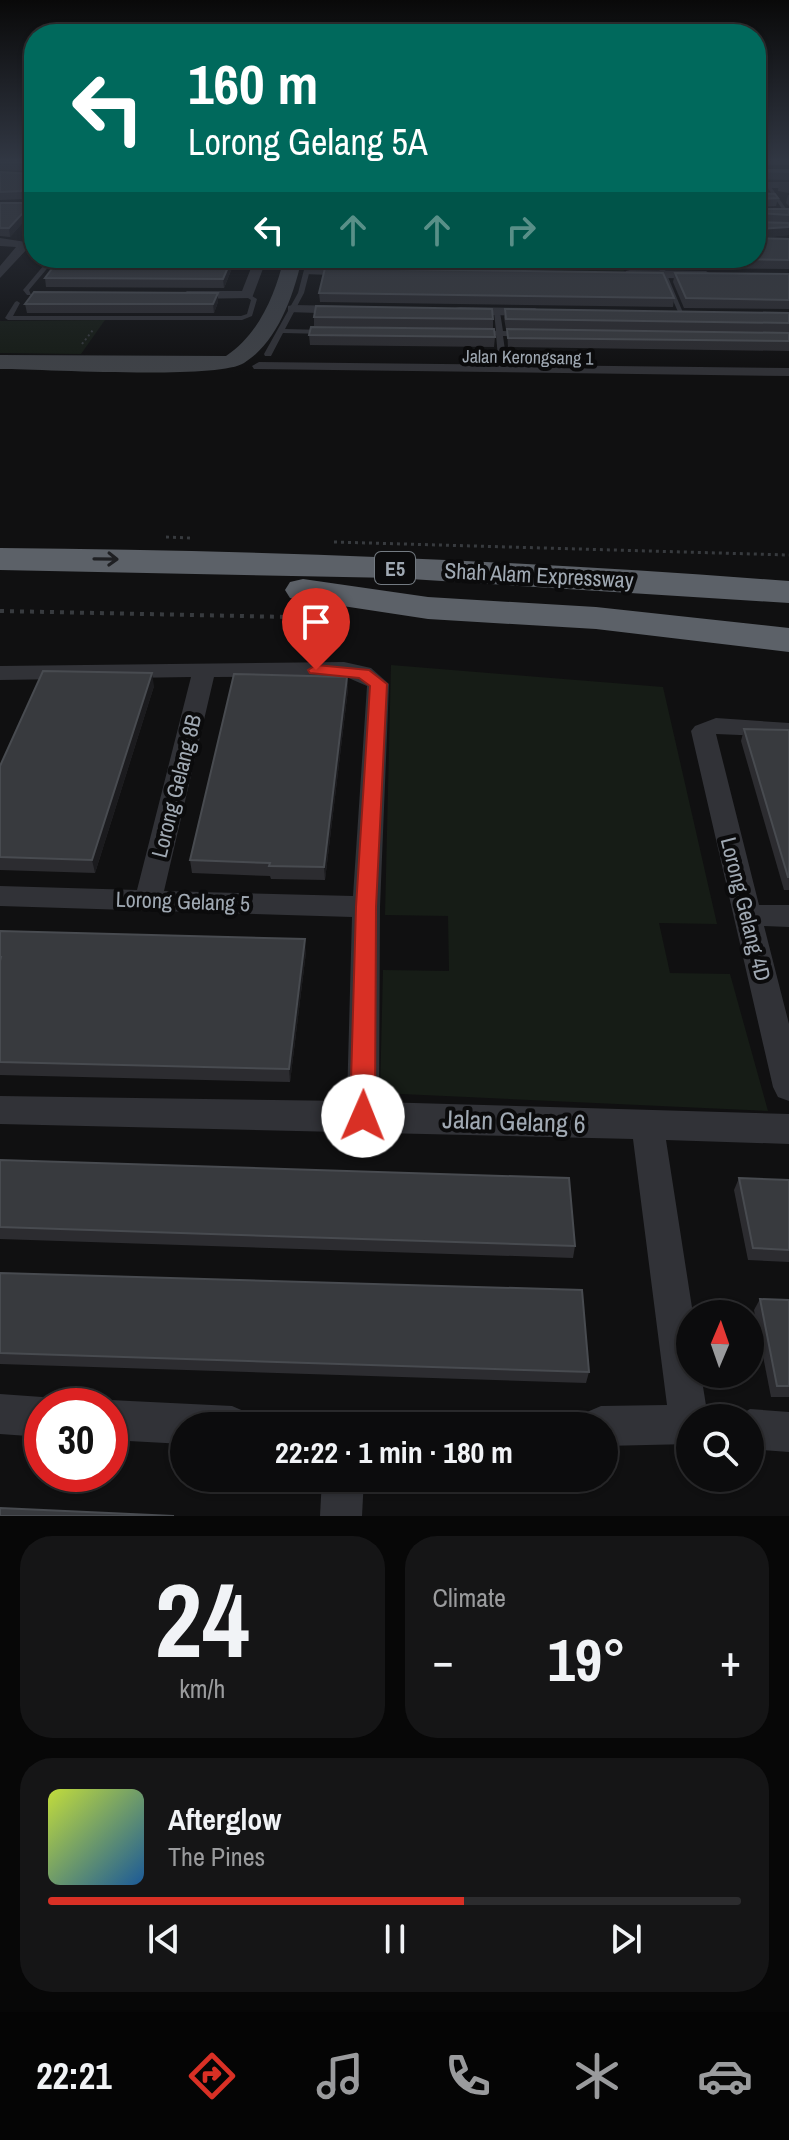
<!DOCTYPE html>
<html lang="en">
<head>
<meta charset="utf-8">
<style>
	body { margin:0; font-family:"Archivo Narrow",sans-serif; background:#151516; color:#f1f3f6; height:100vh; display:flex; flex-direction:column; font-size:30px; white-space:nowrap }
	* { box-sizing:border-box; margin:0 }
	p { font-size:26px; color:#9a9b9d }
	.icon { flex:none; width:44px; height:44px; fill:none; stroke:currentColor; stroke-width:2; stroke-linecap:round; stroke-linejoin:round }
	.map { position:relative; height:1516px; overflow:hidden }
	.drawer { display:flex; flex-direction:column; gap:20px; padding:20px; background:#070707; flex:1 }
	.drawer>* { flex:none }
	.top-card { position:absolute; left:24px; top:24px; width:742px; height:244px; border-radius:32px; box-shadow:0 2px 6px #0004,0 0 0 2px #2c2c2e; background:#00695c; color:#fff; overflow:hidden }
	.needle { width:52px; rotate:2deg }
	.buttons { position:absolute; left:676px; top:1300px; display:grid; gap:16px }
	.buttons a { display:grid; place-items:center; width:88px; height:88px; border-radius:50%; background:#0c0c0d; box-shadow:0 2px 6px #0004,0 0 0 2px #2c2c2e; font-size:40px }
	.speed { position:absolute; left:24px; top:1388px; display:flex; gap:16px; font-size:40px; font-weight:700; text-align:center }
	.speed>* { display:grid; place-content:center; width:104px; height:104px; border-radius:50%; background:#0c0c0d; box-shadow:0 2px 6px #0004,0 0 0 2px #2c2c2e; line-height:1 }
	.speed .limit { border:12px solid #d22; background:#fff; color:#111 }
	.pin { position:absolute; display:grid; place-items:center; width:68px; height:68px; color:#fff; margin:-82px -34px; border-radius:50% 50% 50% 0; rotate:-45deg; box-shadow:0 0 8px #0007 }
	.pin .icon { rotate:45deg }
	.me { position:absolute; width:88px; margin:-44px; rotate:1deg; stroke-linejoin:round; filter:drop-shadow(0 0 6px #0008) }
	.turn { display:flex; align-items:center; gap:28px; height:168px; padding:0 32px; font-size:36px }
	.turn .icon { width:104px; height:104px; stroke-width:2.5 }
	.turn b { display:block; font-size:56px; line-height:68px }
	.lanes { display:flex; align-items:center; height:76px; padding:0 32px; background:#0003; justify-content:center; gap:40px; direction:ltr }
	.lanes .off { opacity:.35 }
	.big { font-size:60px; font-weight:800; line-height:1.1 }
	.drawer .card { flex:1; display:flex; flex-direction:column; justify-content:center; gap:12px; min-width:0; padding:0 28px; border-radius:32px; background:#151516 }
	.drawer .dial { align-items:center; gap:0 }
	.dial b { font-size:104px; line-height:1 }
	.song { display:flex; align-items:center; gap:24px }
	.cover { width:96px; height:96px; border-radius:12px; background:linear-gradient(135deg,hsl(70 70% 55%),hsl(210 70% 35%)) }
	.played { height:8px; border-radius:4px; background:linear-gradient(90deg,#d93025 60%,#2c2c2e 60%) }
	.keys { display:flex; justify-content:space-around; direction:ltr }
	.heat { display:flex; justify-content:space-between; align-items:center; font-size:44px; direction:ltr }
	.drawer .tiles { flex:1; display:grid; gap:20px; grid-template-columns:1fr 1fr }
	.card:last-child { grid-column:span 2 }
	.trip { position:absolute; left:170px; top:1412px; width:448px; height:80px; border-radius:40px; background:#0c0c0d; box-shadow:0 2px 6px #0004,0 0 0 2px #2c2c2e; font-weight:800; line-height:80px; text-align:center }
	.tab-bar { display:flex; height:128px; justify-content:space-around; align-items:center; background:#050505; color:#9a9b9d }
	.tab-bar .icon { width:56px; height:56px }
	.tab-bar .on { color:#d93025 }
	.tab-bar b { font-size:36px; color:#f1f3f6 }
	.map>svg:first-child { display:block }
	.green { fill:#161c16 }
	.lines { fill:none; stroke-linecap:round; stroke-linejoin:round }
	.path-far2 { stroke:#373a3e; stroke-width:2; stroke-dasharray:2 3; stroke-linecap:butt }
	.path-far1 { stroke:#373a3e; stroke-width:3; stroke-dasharray:3 4; stroke-linecap:butt }
	.path { stroke:#373a3e; stroke-width:4; stroke-dasharray:4 6; stroke-linecap:butt }
	.lane { fill:#313237; fill-rule:evenodd }
	.street { fill:#313237; fill-rule:evenodd }
	.secondary { fill:#3f4247; fill-rule:evenodd }
	.highway { fill:#5c6168; fill-rule:evenodd }
	.wall { fill:#2c2c30 }
	.shaded-wall { fill:#1b1b1e }
	.building { fill:#383a3e; stroke:#484b50; stroke-width:2 }
	.oneway { stroke:#1f2023 }
	.route { fill:#d93025; stroke:#8d1f18; stroke-width:2 }
	.labels { text-anchor:middle; dominant-baseline:central; stroke-width:8; stroke-linejoin:round; paint-order:stroke }
	.far-street-label { font-size:18px; fill:#a0a9b3; stroke:#0b0b0c }
	.shield { fill:#0b0b0c; stroke:#737a81; stroke-width:2 }
	.shield-label { font-size:20px; font-weight:bold; fill:#a0a9b3 }
	.street-label { font-size:22px; fill:#a0a9b3; stroke:#0b0b0c }
	.near-street-label { font-size:26px; fill:#a0a9b3; stroke:#0b0b0c }
</style>
</head>
<body>
<div class="map">
<svg width="789" height="1516" viewBox="0 0 789 1516">
	<rect width="100%" height="100%" fill="#101011"/>
	<g class="green">
		<polygon points="495,258 649,258 651,261 621,261 624,271 497,270"/>
		<polygon points="105,320 81,354 0,353 0,321"/>
		<polygon points="391,665 663,687 717,924 659,923 670,973 730,974 768,1111 380,1093 383,970 449,971 448,916 385,915"/>
	</g>
	<g class="lines">
		<polyline class="path-far2" points="82,344 93,330"/>
		<g class="path-far1">
			<polyline points="166,537 190,538"/>
			<polyline points="334,542 789,555"/>
		</g>
		<polyline class="path" points="0,611 338,618"/>
		<g class="lane">
			<polygon points="765,184 769,184 789,213 785,213"/>
			<polygon points="50,258 56,258 29,290 31,295 27,295 23,290"/>
			<polygon points="307,258 313,258 304,293 285,329 326,330 329,332 326,334 283,333 271,356 265,356 264,354 298,293"/>
			<polygon points="489,258 495,258 496,274 491,273"/>
			<polygon points="654,258 660,258 684,315 679,314"/>
			<polygon points="245,294 249,294 257,299 252,316 242,320 8,320 5,318 15,302 17,301 20,303 13,316 241,316 247,314 251,300 245,296"/>
			<polygon points="497,310 500,312 503,331 522,332 525,334 522,336 503,336 506,357 502,359 498,357 496,335 480,335 477,333 480,331 496,331 494,312"/>
		</g>
		<g class="street">
			<rect x="756" y="161" width="33" height="4"/>
			<rect x="756" y="182" width="33" height="6"/>
			<polygon points="0,238 26,242 28,248 0,278 0,266 16,247 0,246"/>
			<polygon points="255,258 267,258 252,298 187,299 181,295 187,291 242,291"/>
			<polygon points="308,267 358,268 364,272 358,276 304,274 304,268"/>
			<polygon points="630,270 706,271 712,275 706,279 626,277 626,271"/>
			<polygon points="293,305 347,306 354,310 347,314 288,312 288,306"/>
			<polygon points="460,307 535,308 542,312 535,316 455,314 455,308"/>
			<polygon points="259,362 789,368 789,376 254,369 252,366"/>
			<path d="M344 662 371 668 389 684 380 907 379 1102 789 1114V1144L666 1140 693 1314 690 1374H701L708 1418H690V1444L604 1446V1426H581L587 1412 601 1406 667 1405 633 1139 0 1124V1096L347 1101 352 917 0 906V886L137 890 191 677 0 680V666ZM344 676 367 686 353 896 164 891 214 677Z"/>
			<polygon points="716,718 789,723 789,737 716,734 759,905 789,905 789,927 764,926 789,1024 789,1101 778,1097 773,1087 691,731 695,726"/>
			<polygon points="0,1394 42,1397 56,1403 57,1406 42,1406 42,1437 0,1434"/>
			<polygon points="110,1400 232,1406 246,1412 252,1426 184,1426 184,1444 110,1440 110,1406 96,1406"/>
			<polygon points="750,1409 789,1412 789,1452 750,1449 750,1418 735,1418"/>
			<polygon points="322,1478 364,1478 362,1516 320,1516"/>
		</g>
		<path class="secondary" d="M284 258H302C294 294 278 342 244 363 218 380 42 369 0 369V355L226 356C259 334 275 295 284 258Z"/>
		<g class="highway">
			<path d="M0 548C264 550 526 561 789 581V603L394 578 0 570Z"/>
			<polygon points="303,579 428,597 596,607 789,628 789,652 596,629 428,619 290,598 285,590 290,582"/>
		</g>
	</g>
	<g class="wall">
		<polygon points="0,161 34,161 34,186 22,199 0,200 0,172 33,174 33,171 0,170"/>
		<polygon points="757,170 789,170 789,180 756,179"/>
		<polygon points="756,182 767,185 766,193 756,193"/>
		<polygon points="779,183 789,183 789,193 778,191"/>
		<polygon points="756,193 778,198 776,206 756,207"/>
		<polygon points="788,195 789,195 789,206 786,203"/>
		<polygon points="0,203 32,203 33,211 10,237 0,236"/>
		<polygon points="756,209 789,209 789,235 757,238 789,239 789,269 667,268 663,258 756,258 756,222 769,222 756,221"/>
		<polygon points="60,258 236,258 224,288 46,287 45,278"/>
		<polygon points="327,258 487,258 486,266 327,264"/>
		<polygon points="675,273 789,274 789,309 684,308 673,282"/>
		<polygon points="319,293 674,298 673,307 320,302"/>
		<polygon points="218,302 214,313 27,313 25,304"/>
		<polygon points="505,309 789,313 789,333 506,329 504,318"/>
		<polygon points="314,317 493,319 493,329 314,326"/>
		<polygon points="507,329 789,333 789,351 508,347"/>
		<polygon points="309,335 495,337 494,347 310,345"/>
		<polygon points="347,677 348,689 325,880 271,879 270,876 192,873 190,860"/>
		<polygon points="154,686 95,873 0,870 0,766"/>
		<polygon points="744,729 789,730 789,890 784,890 741,741"/>
		<polygon points="0,931 306,952 290,1082 0,1075"/>
		<polygon points="0,1160 575,1246 573,1258 0,1239"/>
		<polygon points="739,1178 789,1180 789,1262 748,1260 734,1190"/>
		<polygon points="0,1273 589,1372 586,1383 0,1364"/>
		<polygon points="760,1299 789,1300 789,1397 771,1397 754,1310"/>
	</g>
	<g class="shaded-wall">
		<polygon points="34,176 34,186 22,199 21,191"/>
		<polygon points="32,203 33,211 10,237 9,228"/>
		<polygon points="789,227 789,235 756,238 756,229"/>
		<polygon points="232,258 236,258 224,288 223,279"/>
		<polygon points="218,293 218,302 214,313 213,304"/>
		<polygon points="152,673 154,686 95,873 92,860"/>
		<polygon points="347,677 348,689 325,880 324,867"/>
		<polygon points="305,939 306,952 290,1082 289,1069"/>
	</g>
	<g class="building">
		<polygon points="0,161 34,161 34,163 0,162"/>
		<polygon points="756,161 757,161 757,170 789,170 789,172 757,171 756,179"/>
		<polygon points="34,167 34,176 21,191 0,192 0,172 33,174"/>
		<polygon points="756,193 775,194 778,198 756,199"/>
		<polygon points="0,203 32,203 9,228 0,228"/>
		<polygon points="756,209 789,209 789,215 758,213 756,220"/>
		<polygon points="756,222 789,223 789,227 756,229"/>
		<polygon points="756,234 758,238 789,239 789,260 668,258 756,258"/>
		<polygon points="60,258 232,258 223,279 45,278"/>
		<polygon points="325,268 663,273 674,298 319,293"/>
		<polygon points="675,273 789,274 789,300 686,298"/>
		<polygon points="34,292 218,293 213,304 25,304"/>
		<polygon points="316,306 492,309 493,319 314,317"/>
		<polygon points="505,309 789,313 789,323 506,319"/>
		<polygon points="311,327 494,329 495,337 309,335"/>
		<polygon points="507,329 789,333 789,341 508,338"/>
		<polygon points="43,671 152,673 92,860 0,857 0,766"/>
		<polygon points="234,674 347,677 324,867 269,866 270,863 190,860"/>
		<polygon points="744,729 789,730 789,877 788,877"/>
		<polygon points="0,931 305,939 289,1069 0,1062 0,961 1,957 0,957"/>
		<polygon points="0,1160 569,1178 575,1246 0,1227"/>
		<polygon points="739,1178 789,1180 789,1250 753,1248"/>
		<polygon points="0,1273 582,1290 589,1372 0,1353"/>
		<polygon points="760,1299 789,1300 789,1386 777,1386"/>
		<polygon points="0,1508 174,1516 0,1516"/>
	</g>
	<defs><path id="oneway-shaft" d="M-6 0H5M1.5-3L5.5 0L1.5 3" fill="none" stroke-width="1.6" stroke-linecap="round" stroke-linejoin="round" transform="scale(2)"/></defs>
	<use class="oneway" href="#oneway-shaft" transform="translate(106 559) rotate(1)"/>
	<linearGradient id="sky" x2="0" y2="1"><stop stop-color="#090909"/><stop offset="0.43" stop-color="#313743"/><stop offset="1" stop-color="#313743" stop-opacity="0"/></linearGradient>
	<rect width="789" height="373" fill="url(#sky)"/>
	<polygon class="route" points="316,665 369,670 387,684 376,907 375,1116 371,1124 363,1127 354,1124 350,1116 356,907 370,686 359,678 310,673 308,670"/>
	<g class="labels">
		<g class="far-street-label">
			<text transform="translate(528 357) rotate(1)">Jalan Kerongsang 1</text>
		</g>
		<rect class="shield" x="375" y="552" width="40" height="32" rx="6"/>
		<g class="shield-label">
			<text x="395" y="568">E5</text>
		</g>
		<g class="street-label">
			<text transform="translate(539 575) rotate(3)">Shah Alam Expressway</text>
			<text transform="translate(176 786) rotate(-76)">Lorong Gelang 8B</text>
			<text transform="translate(183 901) rotate(2)">Lorong Gelang 5</text>
			<text transform="translate(746 909) rotate(76)">Lorong Gelang 4D</text>
		</g>
		<g class="near-street-label">
			<text transform="translate(514 1121) rotate(2)">Jalan Gelang 6</text>
		</g>
	</g>
</svg>
<div class="buttons">
<a><svg class="needle" viewBox="-14 -14 28 28"><path d="M0-13l5 13h-10z" fill="#e53935"/><path d="M0 13l5-13h-10z" fill="#9a9b9d"/></svg></a>
<a><svg class="icon" aria-label="search" viewBox="0 0 24 24"><circle cx="10" cy="10" r="6"/><path d="M15 15l6 6"/></svg></a>
</div>
<div class="speed"><div class="limit">30</div></div>
<div class="pin" style="left:316px;top:670px;background:#d93025"><svg class="icon" aria-label="arrive" viewBox="0 0 24 24"><path d="M6 21V4h12l-3 4 3 4H6"/></svg></div>
<svg class="me" style="left:363px;top:1116px" viewBox="-20 -20 40 40"><circle r="19" fill="#fff"/><path d="M0-13L10 11 0 6-10 11z" fill="#d93025"/></svg>
<div class="trip">22:22 · 1 min · 180 m</div>
<div class="top-card">
<div class="turn"><svg class="icon" aria-label="left" viewBox="0 0 24 24"><path d="M17 20v-9H6M10 6l-5 5 5 5"/></svg><div><b>160 m</b>Lorong Gelang 5A</div></div>
<div class="lanes"><svg class="icon" aria-label="left" viewBox="0 0 24 24"><path d="M17 20v-9H6M10 6l-5 5 5 5"/></svg><svg class="icon off" aria-label="ahead" viewBox="0 0 24 24"><path d="M12 20V5M6 11l6-6 6 6"/></svg><svg class="icon off" aria-label="ahead" viewBox="0 0 24 24"><path d="M12 20V5M6 11l6-6 6 6"/></svg><svg class="icon off" aria-label="right" viewBox="0 0 24 24"><path d="M7 20v-9h11M14 6l5 5-5 5"/></svg></div>
</div>
</div>
<section class="drawer">
<div class="tiles">
<div class="card dial"><b>24</b><p>km/h</p></div>
<div class="card"><p>Climate</p>
<div class="heat"><a>−</a><b class="big">19°</b><a>+</a></div>
</div>
<div class="card">
<div class="song"><i class="cover"></i><div><b>Afterglow</b><p>The Pines</p></div></div>
<div class="played"></div>
<div class="keys"><svg class="icon" aria-label="previous" viewBox="0 0 24 24"><path d="M18 5L8 12l10 7zM5 5v14"/></svg><svg class="icon" aria-label="pause" viewBox="0 0 24 24"><path d="M8 5v14M16 5v14"/></svg><svg class="icon" aria-label="next" viewBox="0 0 24 24"><path d="M6 5l10 7-10 7zM19 5v14"/></svg></div>
</div>
</div>
</section>
<nav class="tab-bar">
<b>22:21</b>
<svg class="icon on" aria-label="directions" viewBox="0 0 24 24"><path d="M12 3l9 9-9 9-9-9zM9 14v-3h6M13 9l2 2-2 2"/></svg>
<svg class="icon" aria-label="music" viewBox="0 0 24 24"><path d="M9 18V5l10-2v13"/><circle cx="6" cy="18" r="3"/><circle cx="16" cy="16" r="3"/></svg>
<svg class="icon" aria-label="phone" viewBox="0 0 24 24"><path d="M5 4h4l2 5-3 2q2 4 5 5l2-3 5 2v4C11 20 4 13 5 4z"/></svg>
<svg class="icon" aria-label="climate" viewBox="0 0 24 24"><path d="M12 3v18M4 7l16 10M4 17L20 7"/></svg>
<svg class="icon" aria-label="car" viewBox="0 0 24 24"><path d="M5 17H2v-5l4-1 3-4h7l3 4 3 1v5h-3M9 17h6M6 11h13"/><circle cx="7" cy="17" r="2"/><circle cx="17" cy="17" r="2"/></svg>
</nav>
</body>
</html>
